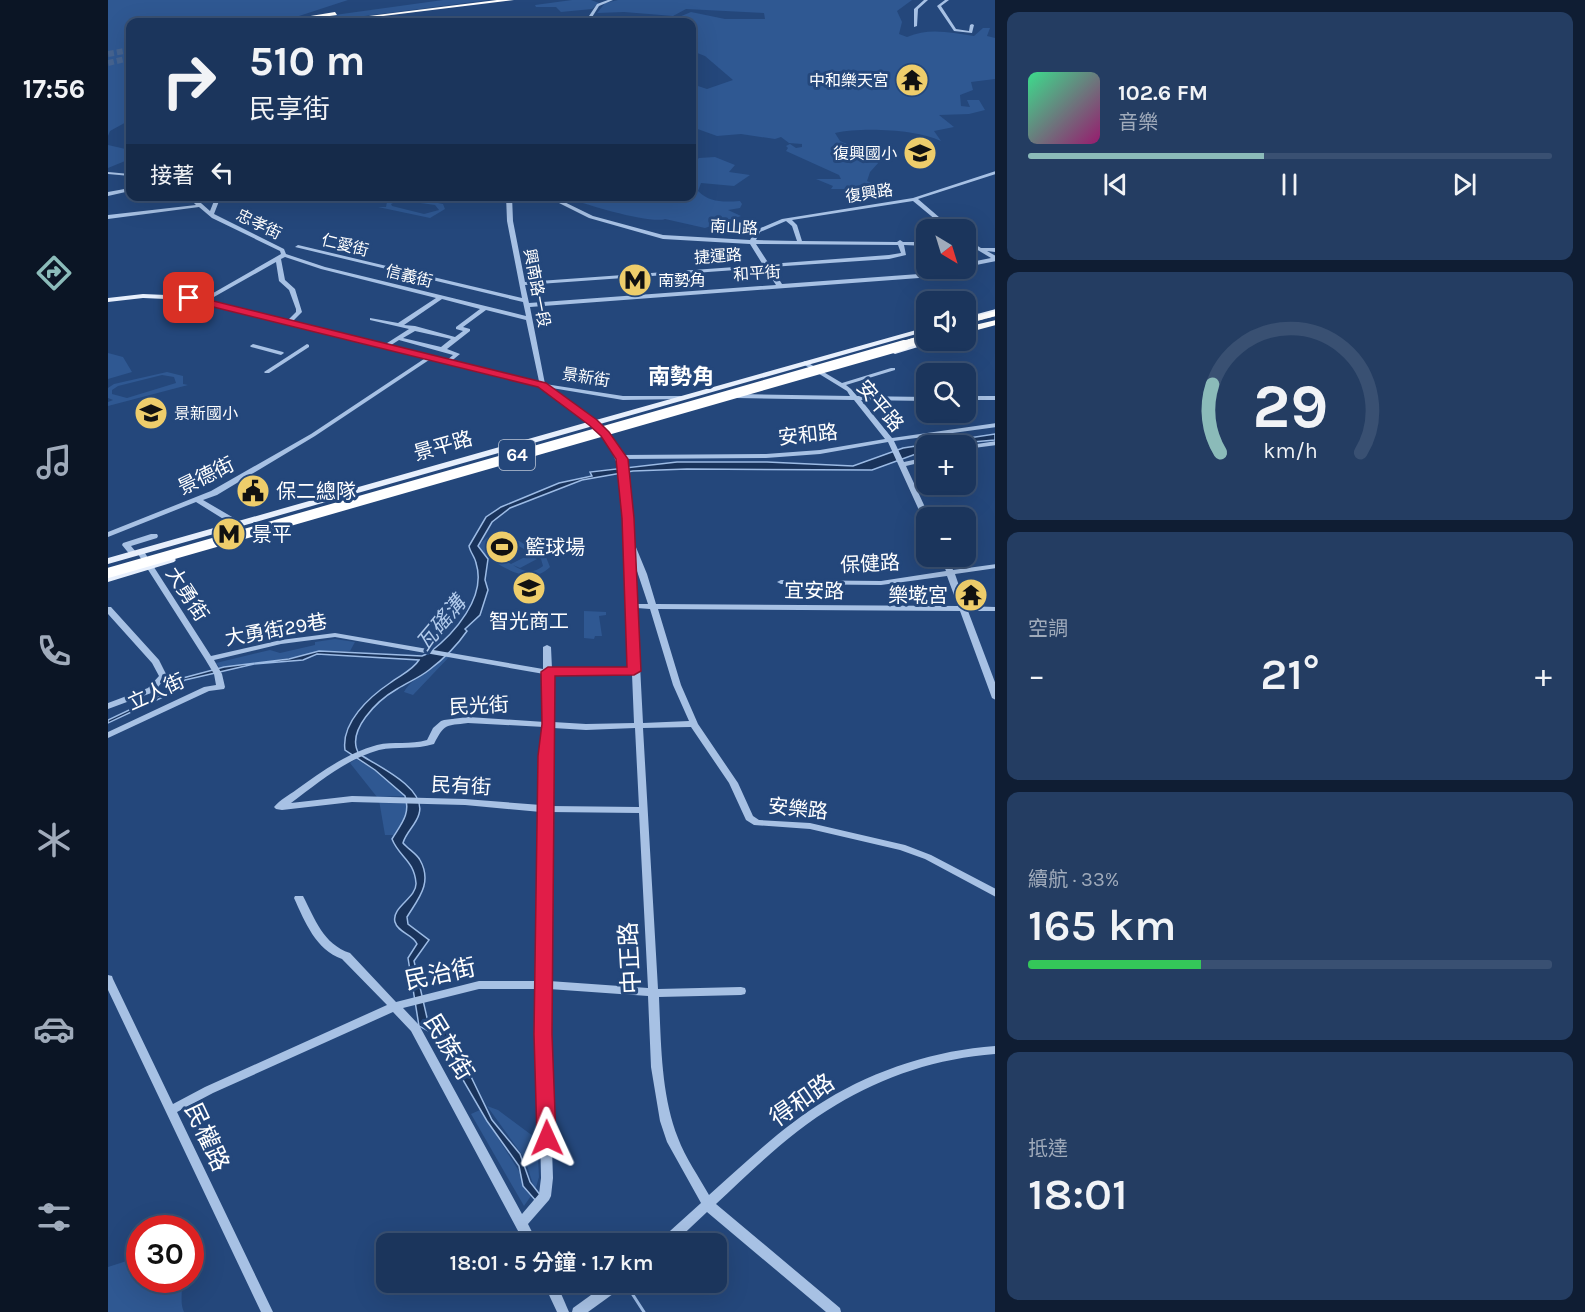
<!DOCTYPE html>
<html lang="zh-TW">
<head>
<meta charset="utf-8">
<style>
	body { margin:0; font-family:Karla,"Noto Sans TC",sans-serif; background:#243d62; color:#f1f3f6; height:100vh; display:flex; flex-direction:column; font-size:22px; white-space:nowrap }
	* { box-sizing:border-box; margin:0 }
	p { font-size:20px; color:#a0abbb }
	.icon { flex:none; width:33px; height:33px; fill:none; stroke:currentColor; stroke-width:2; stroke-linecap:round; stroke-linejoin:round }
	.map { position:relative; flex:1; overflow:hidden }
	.drawer { display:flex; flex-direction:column; gap:12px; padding:12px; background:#0f1d33; width:590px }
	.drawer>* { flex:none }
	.banner { position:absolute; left:18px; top:18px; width:570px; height:183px; border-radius:12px; box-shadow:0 6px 24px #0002,0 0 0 2px #395072; background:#1b355c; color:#f1f3f6; overflow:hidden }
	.needle { width:39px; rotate:142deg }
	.tools { position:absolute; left:808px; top:219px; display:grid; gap:12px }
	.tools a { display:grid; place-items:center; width:60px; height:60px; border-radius:12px; background:#1b355c; box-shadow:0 6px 24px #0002,0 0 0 2px #395072; font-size:30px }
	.speed { position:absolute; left:18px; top:1215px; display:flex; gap:12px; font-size:30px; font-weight:700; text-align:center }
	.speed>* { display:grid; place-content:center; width:78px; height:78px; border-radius:50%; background:#1b355c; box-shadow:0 6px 24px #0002,0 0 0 2px #395072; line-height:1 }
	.speed .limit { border:9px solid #d22; background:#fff; color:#111 }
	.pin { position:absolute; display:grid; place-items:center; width:51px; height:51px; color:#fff; margin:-26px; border-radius:12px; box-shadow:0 3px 9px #0006 }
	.me { position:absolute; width:66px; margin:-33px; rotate:359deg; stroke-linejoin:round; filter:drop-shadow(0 0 4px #0008) }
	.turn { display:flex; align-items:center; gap:21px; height:126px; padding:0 24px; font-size:27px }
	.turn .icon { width:78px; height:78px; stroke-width:2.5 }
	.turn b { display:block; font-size:42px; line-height:51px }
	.then { display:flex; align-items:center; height:57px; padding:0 24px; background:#0003; gap:12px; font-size:22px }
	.big { font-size:45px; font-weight:600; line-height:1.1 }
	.drawer .card { flex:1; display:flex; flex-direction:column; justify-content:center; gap:9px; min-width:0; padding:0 21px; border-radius:12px; background:#243d62 }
	.drawer .dial { align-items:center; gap:0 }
	.dial svg { height:156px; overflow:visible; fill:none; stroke:#395072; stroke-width:7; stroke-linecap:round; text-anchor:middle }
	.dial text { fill:#f1f3f6; stroke:none }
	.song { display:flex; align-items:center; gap:18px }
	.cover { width:72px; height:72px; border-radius:9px; background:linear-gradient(135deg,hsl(150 70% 55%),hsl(320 70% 35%)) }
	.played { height:6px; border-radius:3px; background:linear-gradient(90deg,#8bbbb9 45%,#395072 45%) }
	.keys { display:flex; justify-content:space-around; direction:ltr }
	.heat { display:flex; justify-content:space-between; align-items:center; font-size:33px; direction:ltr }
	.charge { height:9px; border-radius:4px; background:linear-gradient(90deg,#34c759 33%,#395072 0) }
	.trip { position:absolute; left:268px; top:1233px; width:351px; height:60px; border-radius:12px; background:#1b355c; box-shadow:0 6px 24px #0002,0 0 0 2px #395072; font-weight:600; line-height:60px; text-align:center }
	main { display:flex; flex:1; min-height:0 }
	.tabs { display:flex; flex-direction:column; width:108px; justify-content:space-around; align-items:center; background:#0b1525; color:#a0abbb }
	.tabs .icon { width:42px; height:42px }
	.tabs .on { color:#8bbbb9 }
	.tabs b { font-size:27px; color:#f1f3f6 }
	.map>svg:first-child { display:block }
	.green { fill:#2f5892; fill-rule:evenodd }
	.water { fill:#19335b; stroke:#9cbbe5; stroke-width:1.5 }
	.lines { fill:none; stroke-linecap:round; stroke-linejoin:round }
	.stream { stroke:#9cbbe5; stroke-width:3 }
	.highway-tunnel { stroke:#45638f; stroke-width:6; stroke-dasharray:6 3; stroke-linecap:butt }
	.minor { fill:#a7c1e4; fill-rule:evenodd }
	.major { fill:#e7effc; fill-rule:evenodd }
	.highway { fill:#fff; fill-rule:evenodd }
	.rail-far1 { stroke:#fff; stroke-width:1.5; stroke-dasharray:5 2; stroke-linecap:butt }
	.rail { stroke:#fff; stroke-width:2; stroke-dasharray:9 4; stroke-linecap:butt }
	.highway-bridge-far1 { stroke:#fff; stroke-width:8 }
	.highway-bridge { stroke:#fff; stroke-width:10 }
	.route { fill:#e11d48; stroke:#92132f; stroke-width:1.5 }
	.labels { text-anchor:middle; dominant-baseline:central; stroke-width:6; stroke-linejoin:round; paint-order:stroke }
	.far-poi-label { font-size:16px; fill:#fff; stroke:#24477b; text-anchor:end }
	.far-street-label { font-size:16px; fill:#fff; stroke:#24477b }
	.shield { fill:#24477b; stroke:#bdc8d7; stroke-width:1.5 }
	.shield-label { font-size:18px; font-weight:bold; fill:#fff }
	.street-label { font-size:20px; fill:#fff; stroke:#24477b }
	.poi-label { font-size:20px; fill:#fff; stroke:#24477b; text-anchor:start }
	.water-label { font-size:21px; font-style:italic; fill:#b2cbec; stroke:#24477b }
	.far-district-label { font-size:22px; font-weight:bold; fill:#fff; stroke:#24477b }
	.near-street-label { font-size:24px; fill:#fff; stroke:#24477b }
</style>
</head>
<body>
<main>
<nav class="tabs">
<b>17:56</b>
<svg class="icon on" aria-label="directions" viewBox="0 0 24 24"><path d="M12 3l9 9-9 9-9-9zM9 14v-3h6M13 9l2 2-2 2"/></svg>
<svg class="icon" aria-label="music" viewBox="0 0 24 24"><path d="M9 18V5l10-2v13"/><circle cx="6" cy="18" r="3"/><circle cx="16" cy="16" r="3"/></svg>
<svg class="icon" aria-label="phone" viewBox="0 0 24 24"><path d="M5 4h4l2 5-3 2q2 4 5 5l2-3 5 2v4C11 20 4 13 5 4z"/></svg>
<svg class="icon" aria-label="climate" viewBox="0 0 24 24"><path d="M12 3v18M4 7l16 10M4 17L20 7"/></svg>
<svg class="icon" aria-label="car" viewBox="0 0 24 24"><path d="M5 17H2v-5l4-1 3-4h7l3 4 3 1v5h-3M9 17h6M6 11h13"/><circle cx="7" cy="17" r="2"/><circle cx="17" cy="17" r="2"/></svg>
<svg class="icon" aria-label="filters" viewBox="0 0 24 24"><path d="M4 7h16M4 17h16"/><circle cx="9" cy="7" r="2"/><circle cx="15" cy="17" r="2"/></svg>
</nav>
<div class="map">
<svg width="888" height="1312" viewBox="0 0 888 1312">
	<rect width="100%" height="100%" fill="#24477b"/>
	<g class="green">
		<polygon points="0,0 240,0 191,16 153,22 22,22 22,120 2,131 0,136"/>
		<polygon points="335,0 381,0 210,22 176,22"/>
		<polygon points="464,0 483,0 491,3 484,9 453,12 448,7 428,7 427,5"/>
		<path d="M510 0H804L789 11 794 22 791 34 799 37C822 27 843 33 866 36L875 28H882L879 36 887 38V79L863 82 865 90 852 95 853 106 862 107 859 100H871L877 110 861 114 831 115 846 127 826 131 833 141C808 129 753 127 727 133L732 141 771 158 772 161 762 172 759 181 764 183 750 189H723L725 186 708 179H733L731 175 678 151 680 148 678 146 682 144 688 148 694 147V144L681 143 673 137 667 139 633 134 609 136 584 127V84L599 89 625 80 597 56 584 51V22H567H571V17L583 12 617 19H657L656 13 578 9 565 16 516 12 489 13 497 3Z"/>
		<polygon points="0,145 22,150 22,159 0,168"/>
		<path d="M607 157 627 165 621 172 642 175 626 186 593 183 590 191C602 203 616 202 632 201L634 204 632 208 620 210 633 216 597 228 557 219C545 224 479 206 465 199L584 196V164L591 158Z"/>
		<path d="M300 197 335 204 337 209 322 218 270 207H278L279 202ZM291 200 327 205 331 210 316 214 284 206 283 204Z"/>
		<polygon points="0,353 15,357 24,372 0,379"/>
		<path d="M59 372 75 376V384L80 385 0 406V402L5 400 0 398V388L6 384ZM54 375 66 377 68 383 19 398 4 394V390L10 386Z"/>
		<path d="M393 535 406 538 438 557 442 567C422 588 389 565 372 550L370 545 380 537ZM389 538 399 539 379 549 390 555 409 545 433 559 435 566C426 574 414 572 405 565L412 568 429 559 421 555 403 564 379 550 378 544Z"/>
		<polygon points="476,611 498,612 498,615 491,616 494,636 487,636 486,639 476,638"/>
		<polygon points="227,639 247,642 242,651 211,651 195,656 112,668 108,663 162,650 172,653 207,645 207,642"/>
		<path d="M336 656 341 657 305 695 296 692C304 677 325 670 336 656Z"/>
		<polygon points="248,759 265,769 296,796 269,797 242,763"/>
		<polygon points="271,800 304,801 301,821 292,835 277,835"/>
		<polygon points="379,1106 390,1110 429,1139 431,1177 427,1191 417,1159"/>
		<polygon points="372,1110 425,1193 416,1206 363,1114"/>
		<path d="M31 1257 32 1280H72C76 1291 71 1301 76 1312H0V1267Z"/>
	</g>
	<path class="water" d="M887 434V440L819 446V450L764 470 579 469 525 471 474 480 402 508 384 522 370 546 380 559 377 580 380 590 372 615 357 629 359 631C348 647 337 658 321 670 311 678 300 682 289 689 270 700 237 731 251 754 268 765 319 788 311 814 308 825 298 832 295 843 300 849 309 854 312 860 325 883 310 899 299 917L300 924 321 940 306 961 320 1022 341 1031 384 1120 412 1154 422 1182 433 1196 428 1201 415 1186 411 1166 379 1121 348 1068 336 1039 311 1026 300 958 309 944C305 934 290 933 287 922 283 907 309 898 308 883 306 860 291 857 284 839 293 824 303 814 297 796L267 770 237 750C233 723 261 697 282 683 292 675 304 671 311 660L209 654 195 660 146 664 77 680 57 696 0 723V720L59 692 75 678 116 667 181 659 211 651 314 656 321 653C346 634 379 597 368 563 367 557 362 552 361 546L378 517 393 507 451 483 484 476 482 472 569 462H659L745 466 795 448Z"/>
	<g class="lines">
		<g class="stream">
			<polyline points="458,1240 485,1234 492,1244"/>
			<polyline points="525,1295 536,1312"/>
		</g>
		<g class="highway-tunnel">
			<polyline points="0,54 22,50"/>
			<polyline points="0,63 22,58"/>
		</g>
		<g class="minor">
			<polygon points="500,0 505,0 491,6 481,22 477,22 489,4"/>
			<polygon points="816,0 820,0 810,9 809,26 806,27 806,9"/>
			<polygon points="837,0 841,0 833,6 848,29 861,31 862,25 864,24 866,25 864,33 846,31 829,6"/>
			<path d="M888 171V174L810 199 846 230H840L805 201 684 220 689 225 694 241 789 242 792 240 795 242H819V246L796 245 798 255 781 259 663 267 674 284 811 274 836 268 847 269 811 278 422 307 437 384 515 396H576V398L574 399 515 400 432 386 418 320 378 310 355 327 362 329V331L339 349 352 354 341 363 338 361 345 355 291 340 280 347H276V345L301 329 262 320V318L290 323 328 298 213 269 177 257 173 259 177 280 187 289 194 312 182 324 177 323 188 312V309L181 290 171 281 168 262 97 302H93V300L173 254 172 251 104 218 91 207 0 219V215L88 205 79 196H85L102 211 108 196H113L106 214 176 249 178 254 217 267 418 316 415 302 187 247 190 245 414 298 399 221 398 196H404L405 221 417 282 655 265 642 244 555 239 481 218 437 196H444L485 216 555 235 642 240 648 230 674 219 805 198ZM678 221 684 226 689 241 648 240 652 232ZM648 244 790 245 793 253 781 255 661 264ZM657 268 668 285 421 303 417 285ZM334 299 372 309 348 327V329L355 331 347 337 307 326 296 325ZM307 331 343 339 333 347 295 338Z"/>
			<polygon points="0,172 22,174 22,176 0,174"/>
			<polygon points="22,188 22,191 0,196 0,192"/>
			<polygon points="229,196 239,196 253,201 250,203"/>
			<polygon points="858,239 873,248 888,248 888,252 879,251 888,256 888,261 858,267 858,263 883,258 858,243"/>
			<polygon points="82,282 101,285 104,287 101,289 80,285 79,284"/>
			<polygon points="145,344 175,352 176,353 173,355 143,347 142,346"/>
			<polygon points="199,344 201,345 201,347 161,373 157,373 156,372"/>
			<polygon points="322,355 324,356 324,358 207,436 109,495 95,500 131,521 132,523 131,525 125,525 88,502 0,537 0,532 103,491 203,434"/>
			<path d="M697 361 734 383 783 368H787V370L738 385 743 389 749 396 819 397V401L753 400 784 438 888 423V427L786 441 796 462 819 457V461L798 466 822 518H819V521L815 519 780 442 712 454 658 458 514 459 519 477 525 540 539 574 548 604 850 606 839 576 773 585 673 584 669 582 673 580 773 581 838 571 832 556H840L845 570 888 564V568L847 574 858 606 888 607V611H860L888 685V700L884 698 852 611 550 609 573 685 590 724 630 783 645 816 651 820 702 823 797 845 823 855 888 889V897L817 859 792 850 702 829 646 825 638 820 621 783 583 727 535 728 550 989 633 987 637 988 638 991 637 994 633 995 551 997C553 1043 553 1095 570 1138 577 1157 591 1177 601 1195 638 1162 675 1126 718 1100 769 1069 829 1050 888 1046V1054C831 1058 776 1076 728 1105 684 1131 644 1170 608 1204L732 1308 733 1312H718L599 1212 565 1244H550L552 1240 593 1203 559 1142 552 1121 543 1067 540 996 441 989 440 1034 445 1178 443 1196 441 1200 420 1224 430 1244H417L303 1031 285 1012 105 1093 69 1112 165 1312H153L0 990V975L4 976 5 979 65 1104 97 1087 279 1005 234 959C208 950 197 922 186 898L187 896H195C207 919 215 944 242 953L288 1002 371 981H430L433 812 357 805 244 802 174 810 168 809 166 807C172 800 181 795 188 790 213 772 239 753 269 745 285 741 303 745 319 740L325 728 333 721 336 720 360 717 437 722 436 674 227 637 173 644 106 660 114 674 117 687 116 689 101 691 0 738V732L96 687 108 685 106 674 97 659 30 554 26 556H23L14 545 15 543 43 534H49L50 536 49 538 23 546 28 552 32 550H35L103 656 173 640 227 633 435 669V647L439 645 443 647 444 669H524L521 608 519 606 521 604 516 518 510 466 501 445 482 422 483 421H487L498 432 513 455 658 454 712 450 777 439 746 400 628 398 625 396 628 394 742 396 739 391 695 364 694 363ZM526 562 540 604H528ZM529 608 542 609 565 685 581 721 535 723ZM444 674H524L526 723 478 724 445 722ZM360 723 436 727 434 756 433 805 357 799 244 796 183 803C210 783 238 759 271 750 289 746 307 750 326 744 337 723 337 726 360 723ZM445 728 478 730 527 728 531 807 442 806V756ZM442 812 531 813 540 988 441 981ZM371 989H430V1034L433 1178 431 1194 414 1214 311 1025 295 1008Z"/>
			<rect x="858" y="396" width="30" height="4"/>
			<polygon points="888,441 888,445 858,449 858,446 856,446"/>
			<polygon points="0,607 3,607 51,660 59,676 46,692 0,709 0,703 40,688 51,676 44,663 0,614"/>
			<polygon points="435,1282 448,1282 461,1312 449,1312"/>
			<polygon points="501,1282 518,1282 516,1286 480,1312 464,1312 465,1308"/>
		</g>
		<g class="major">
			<polygon points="35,294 81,296 437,383 488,420 819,327 819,331 0,564 0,558 480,422 431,387 81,300 35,298 0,302 0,298"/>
			<polygon points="888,309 888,313 858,321 858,317"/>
			<polygon points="819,340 833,340 787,354 783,352"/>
			<polygon points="63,557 66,558 68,560 66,562 0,582 0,576"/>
		</g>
		<g class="highway">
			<polygon points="389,0 406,0 226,22 213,22"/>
			<polygon points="227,12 229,15 178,22 166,22"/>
			<polygon points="888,311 888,316 858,324 858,318"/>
			<polygon points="888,320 888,325 858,333 858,327"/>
		</g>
		<g class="rail-far1">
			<polyline points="858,323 888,315"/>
			<polyline points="780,346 819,335"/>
		</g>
		<polyline class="rail" points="0,570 786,345"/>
		<polyline class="highway-bridge-far1" points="791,346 819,338"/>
		<polyline class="highway-bridge" points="0,573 796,345"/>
	</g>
	<polygon class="route" points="81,295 438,383 489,420 501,432 520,459 526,518 533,671 526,675 447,676 444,1034 448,1138 446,1143 439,1146 432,1143 429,1138 426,1034 430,756 434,724 433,672 440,667 519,667 514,518 508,459 493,436 481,425 430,387 77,300 76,298"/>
	<defs>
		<symbol id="temple-disc" viewBox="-11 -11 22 22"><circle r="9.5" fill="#eecd6b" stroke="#24477b"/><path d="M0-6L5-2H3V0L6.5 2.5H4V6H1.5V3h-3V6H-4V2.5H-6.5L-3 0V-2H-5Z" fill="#111"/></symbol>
		<symbol id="school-disc" viewBox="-11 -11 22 22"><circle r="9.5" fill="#eecd6b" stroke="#24477b"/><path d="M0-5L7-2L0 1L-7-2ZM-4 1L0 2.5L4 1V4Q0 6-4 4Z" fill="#111"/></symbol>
		<symbol id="metro-disc" viewBox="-11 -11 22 22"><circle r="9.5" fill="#eecd6b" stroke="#24477b"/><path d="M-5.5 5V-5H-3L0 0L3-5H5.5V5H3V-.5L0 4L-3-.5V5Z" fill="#111"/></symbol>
		<symbol id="civic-disc" viewBox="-11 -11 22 22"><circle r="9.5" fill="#eecd6b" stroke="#24477b"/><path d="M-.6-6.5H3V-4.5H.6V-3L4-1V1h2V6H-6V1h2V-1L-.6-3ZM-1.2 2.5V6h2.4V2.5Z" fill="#111"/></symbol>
		<symbol id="stadium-disc" viewBox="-11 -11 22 22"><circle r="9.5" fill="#eecd6b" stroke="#24477b"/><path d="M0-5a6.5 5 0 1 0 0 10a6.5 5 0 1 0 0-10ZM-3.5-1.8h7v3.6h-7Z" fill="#111"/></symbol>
	</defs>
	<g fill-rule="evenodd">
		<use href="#temple-disc" x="785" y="61" width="38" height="38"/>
		<use href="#school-disc" x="793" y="134" width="38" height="38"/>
		<use href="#metro-disc" x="508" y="261" width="38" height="38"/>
		<use href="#school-disc" x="24" y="394" width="38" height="38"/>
		<use href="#civic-disc" x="126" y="472" width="38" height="38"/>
		<use href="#metro-disc" x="102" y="515" width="38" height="38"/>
		<use href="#stadium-disc" x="375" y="528" width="38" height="38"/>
		<use href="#school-disc" x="402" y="569" width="38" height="38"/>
		<use href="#temple-disc" x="844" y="576" width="38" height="38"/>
	</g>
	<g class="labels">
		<g class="far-poi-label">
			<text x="781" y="80">中和樂天宮</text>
			<text x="789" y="153">復興國小</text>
			<text x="550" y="280" text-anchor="start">南勢角</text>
			<text x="66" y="413" text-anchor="start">景新國小</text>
		</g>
		<g class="far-street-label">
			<text transform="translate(761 193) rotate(-9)">復興路</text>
			<text transform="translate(151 224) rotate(26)">忠孝街</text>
			<text transform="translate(626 227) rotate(3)">南山路</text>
			<text transform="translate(237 245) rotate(14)">仁愛街</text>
			<text transform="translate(610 256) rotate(-4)">捷運路</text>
			<text transform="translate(649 273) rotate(-4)">和平街</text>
			<text transform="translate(301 276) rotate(14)">信義街</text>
			<text transform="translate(429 288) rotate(79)">興南路一段</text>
			<text transform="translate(478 377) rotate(9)">景新街</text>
		</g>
		<rect class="shield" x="391" y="440" width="36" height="30" rx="4.5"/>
		<g class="shield-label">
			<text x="409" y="455">64</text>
		</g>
		<g class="street-label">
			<text transform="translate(772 406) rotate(50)">安平路</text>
			<text transform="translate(700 435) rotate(-6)">安和路</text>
			<text transform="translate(335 446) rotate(-16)">景平路</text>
			<text transform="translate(98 476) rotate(-26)">景德街</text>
			<text transform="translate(762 564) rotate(-3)">保健路</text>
			<text transform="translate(706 591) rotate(1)">宜安路</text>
			<text transform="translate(79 594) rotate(57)">大勇街</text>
			<text transform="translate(168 630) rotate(-10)">大勇街29巷</text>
			<text transform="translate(48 692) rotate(-24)">立人街</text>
			<text transform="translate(371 706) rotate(-3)">民光街</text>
			<text transform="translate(353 786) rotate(3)">民有街</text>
			<text transform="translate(690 809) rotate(6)">安樂路</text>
		</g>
		<g class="poi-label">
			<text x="168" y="491">保二總隊</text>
			<text x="144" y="534">景平</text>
			<text x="417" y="547">籃球場</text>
			<text x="840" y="595" text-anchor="end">樂墘宮</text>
			<text x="421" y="621" text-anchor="middle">智光商工</text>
		</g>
		<g class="water-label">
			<text transform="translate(333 623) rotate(-50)">瓦磘溝</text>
		</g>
		<g class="far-district-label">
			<text x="573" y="377">南勢角</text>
		</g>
		<g class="near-street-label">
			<text transform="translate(522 958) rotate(-93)">中正路</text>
			<text transform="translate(332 974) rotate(-12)">民治街</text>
			<text transform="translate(341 1047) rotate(59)">民族街</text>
			<text transform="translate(694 1100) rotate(-35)">得和路</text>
			<text transform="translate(99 1137) rotate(65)">民權路</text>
		</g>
	</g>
</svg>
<div class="tools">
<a><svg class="needle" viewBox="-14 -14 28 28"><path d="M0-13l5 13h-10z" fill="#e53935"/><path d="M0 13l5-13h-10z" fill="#a0abbb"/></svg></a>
<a><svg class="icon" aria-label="sound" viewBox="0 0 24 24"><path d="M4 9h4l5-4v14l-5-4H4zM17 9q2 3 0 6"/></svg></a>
<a><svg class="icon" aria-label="search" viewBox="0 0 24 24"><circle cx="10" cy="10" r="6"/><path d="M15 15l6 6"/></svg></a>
<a>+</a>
<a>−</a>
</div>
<div class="speed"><div class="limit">30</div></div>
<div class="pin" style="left:81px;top:298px;background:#d93025"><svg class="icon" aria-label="arrive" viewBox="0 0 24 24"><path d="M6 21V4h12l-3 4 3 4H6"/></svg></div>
<svg class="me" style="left:439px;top:1138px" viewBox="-20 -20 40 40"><path d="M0-17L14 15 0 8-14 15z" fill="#e11d48" stroke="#fff" stroke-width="4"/></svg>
<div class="trip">18:01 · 5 分鐘 · 1.7 km</div>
<div class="banner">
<div class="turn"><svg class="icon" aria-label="right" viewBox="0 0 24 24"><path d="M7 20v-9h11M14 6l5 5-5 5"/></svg><div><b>510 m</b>民享街</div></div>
<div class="then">接著<svg class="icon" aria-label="left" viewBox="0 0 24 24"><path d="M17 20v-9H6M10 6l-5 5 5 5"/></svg></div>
</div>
</div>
<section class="drawer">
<div class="card">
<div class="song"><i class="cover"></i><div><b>102.6 FM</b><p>音樂</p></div></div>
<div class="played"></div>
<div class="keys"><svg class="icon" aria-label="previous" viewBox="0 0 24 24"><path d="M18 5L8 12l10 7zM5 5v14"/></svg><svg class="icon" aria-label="pause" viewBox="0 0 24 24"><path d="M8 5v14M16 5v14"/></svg><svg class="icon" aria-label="next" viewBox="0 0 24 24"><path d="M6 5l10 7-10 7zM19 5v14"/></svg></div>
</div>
<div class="card dial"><svg viewBox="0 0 100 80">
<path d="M14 69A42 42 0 1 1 86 69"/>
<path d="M14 69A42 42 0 0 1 10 34" stroke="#8bbbb9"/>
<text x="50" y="56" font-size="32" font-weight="700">29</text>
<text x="50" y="72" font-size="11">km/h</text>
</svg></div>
<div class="card"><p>空調</p>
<div class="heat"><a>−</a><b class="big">21°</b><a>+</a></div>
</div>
<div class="card"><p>續航 · 33%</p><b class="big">165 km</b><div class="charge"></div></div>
<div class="card"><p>抵達</p><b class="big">18:01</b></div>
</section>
</main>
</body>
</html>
